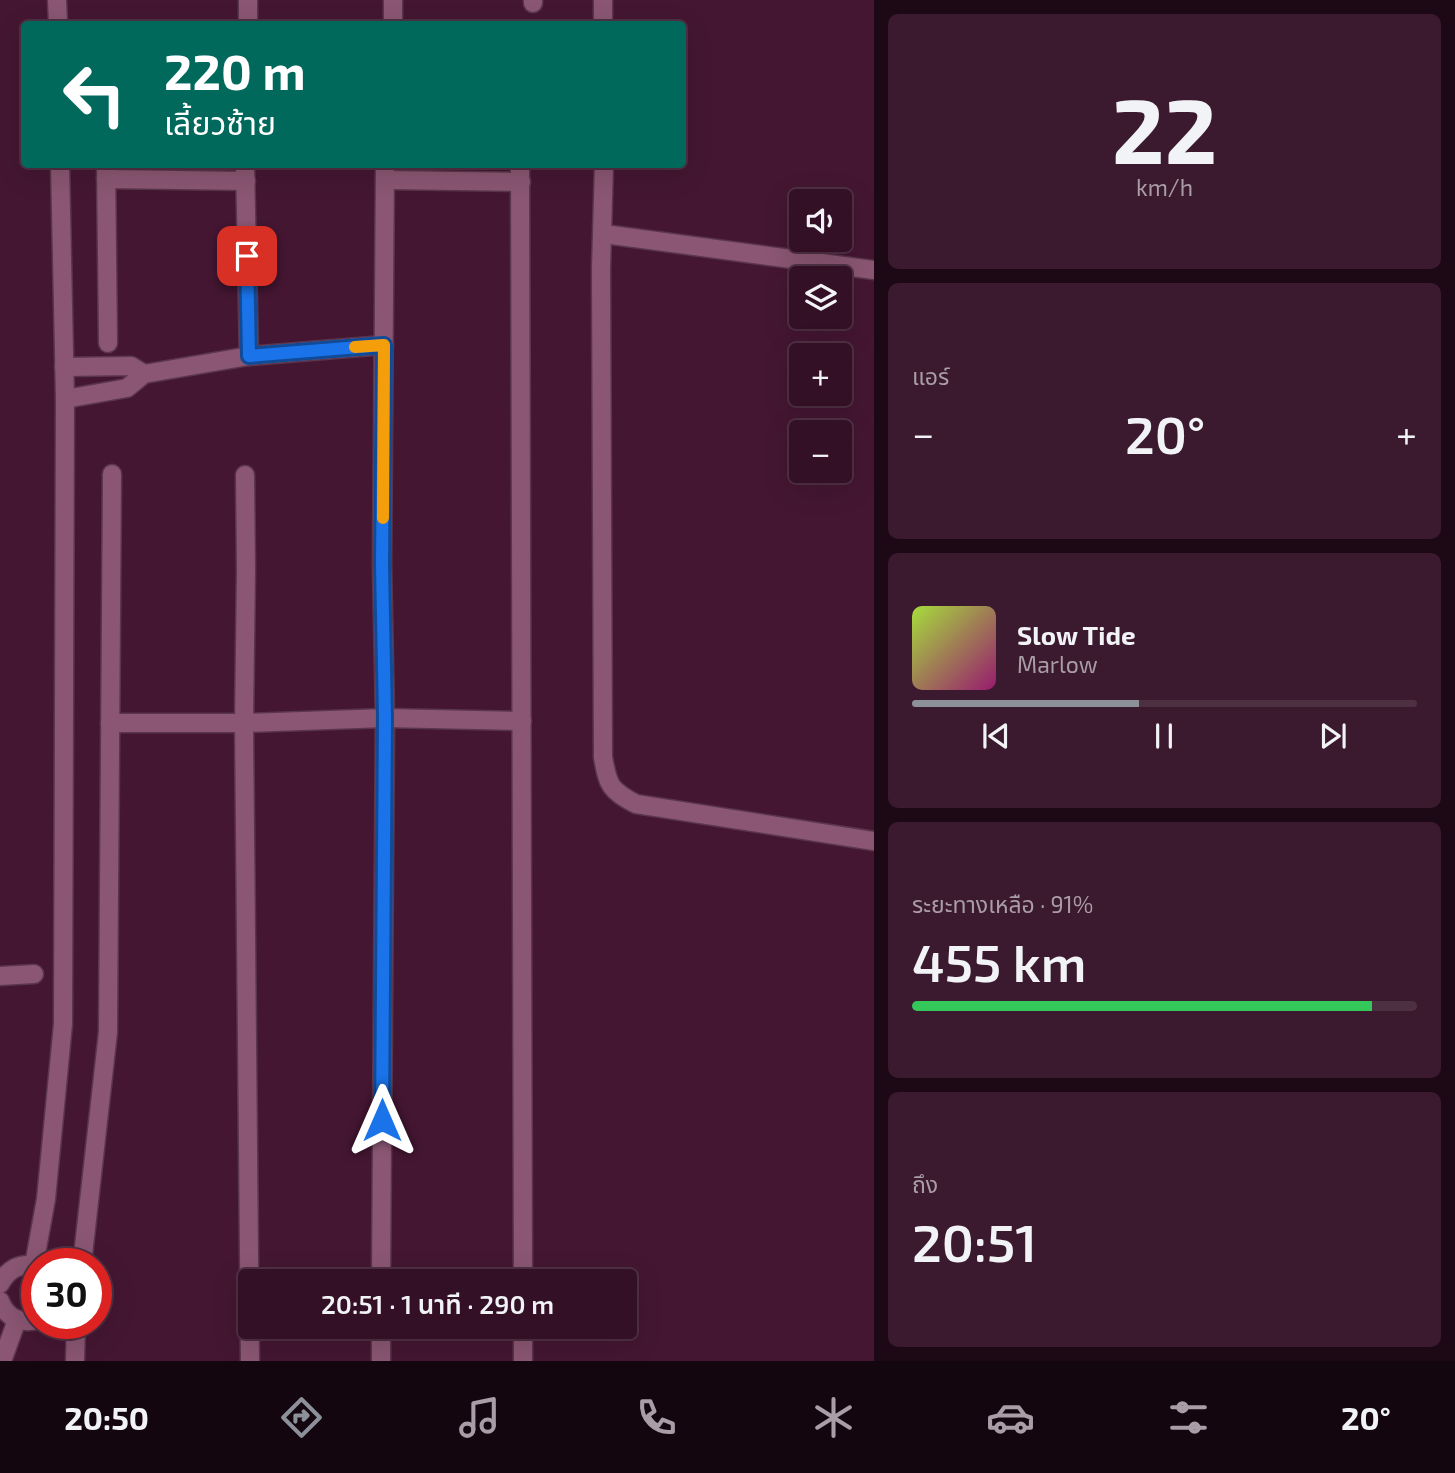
<!DOCTYPE html>
<html lang="th">
<head>
<meta charset="utf-8">
<style>
	body { margin:0; font-family:"Exo 2","Noto Sans Thai",sans-serif; background:#3b192e; color:#f1f3f6; height:100vh; display:flex; flex-direction:column; font-size:26px; white-space:nowrap }
	* { box-sizing:border-box; margin:0 }
	p { font-size:23px; color:#a99da7 }
	.icon { flex:none; width:38px; height:38px; fill:none; stroke:currentColor; stroke-width:2; stroke-linecap:round; stroke-linejoin:round }
	.map { position:relative; flex:1; overflow:hidden }
	.drawer { display:flex; flex-direction:column; gap:14px; padding:14px; background:#1c0915; width:581px }
	.drawer>* { flex:none }
	.hud { position:absolute; left:21px; top:21px; width:665px; height:147px; border-radius:7px; box-shadow:0 7px 28px #0002,0 0 0 2px #4e3043; background:#00695c; color:#fff; overflow:hidden }
	.tools { position:absolute; left:789px; top:189px; display:grid; gap:14px }
	.tools a { display:grid; place-items:center; width:63px; height:63px; border-radius:7px; background:#331026; box-shadow:0 7px 28px #0002,0 0 0 2px #4e3043; font-size:35px }
	.speed { position:absolute; left:21px; top:1248px; display:flex; gap:14px; font-size:35px; font-weight:700; text-align:center }
	.speed>* { display:grid; place-content:center; width:91px; height:91px; border-radius:50%; background:#331026; box-shadow:0 7px 28px #0002,0 0 0 2px #4e3043; line-height:1 }
	.speed .limit { border:10px solid #d22; background:#fff; color:#111 }
	.pin { position:absolute; display:grid; place-items:center; width:60px; height:60px; color:#fff; margin:-30px; border-radius:14px; box-shadow:0 4px 10px #0006 }
	.me { position:absolute; width:77px; margin:-38px; rotate:0deg; stroke-linejoin:round; filter:drop-shadow(0 0 5px #0008) }
	.turn { display:flex; align-items:center; gap:24px; height:147px; padding:0 28px; font-size:32px }
	.turn .icon { width:91px; height:91px; stroke-width:2.5 }
	.turn b { display:block; font-size:49px; line-height:60px }
	.big { font-size:52px; font-weight:600; line-height:1.1 }
	.drawer .widget { flex:1; display:flex; flex-direction:column; justify-content:center; gap:10px; min-width:0; padding:0 24px; border-radius:10px; background:#3b192e }
	.drawer .dial { align-items:center; gap:0 }
	.dial b { font-size:91px; line-height:1 }
	.song { display:flex; align-items:center; gap:21px }
	.cover { width:84px; height:84px; border-radius:10px; background:linear-gradient(135deg,hsl(80 70% 55%),hsl(320 70% 35%)) }
	.played { height:7px; border-radius:4px; background:linear-gradient(90deg,#8c9099 45%,#4e3043 45%) }
	.keys { display:flex; justify-content:space-around; direction:ltr }
	.heat { display:flex; justify-content:space-between; align-items:center; font-size:38px; direction:ltr }
	.charge { height:10px; border-radius:5px; background:linear-gradient(90deg,#34c759 91%,#4e3043 0) }
	.trip { position:absolute; left:238px; top:1269px; width:399px; height:70px; border-radius:7px; background:#331026; box-shadow:0 7px 28px #0002,0 0 0 2px #4e3043; font-weight:600; line-height:70px; text-align:center }
	.menu { display:flex; height:112px; justify-content:space-around; align-items:center; background:#14060f; color:#a99da7 }
	.menu .icon { width:49px; height:49px }
	.menu .on { color:#8c9099 }
	.menu b { font-size:32px; color:#f1f3f6 }
	main { display:flex; flex:1; min-height:0 }
	.map>svg:first-child { display:block }
	.lines { fill:none; stroke-linecap:round; stroke-linejoin:round }
	.minor-casing { stroke:#5a354b; stroke-width:21 }
	.minor { stroke:#8a5673; stroke-width:18 }
	.route-casing { stroke:#114b97; stroke-width:18 }
	.route { stroke:#1a73e8; stroke-width:12 }
	.slow { stroke:#f59e0b; stroke-width:12 }
</style>
</head>
<body>
<main>
<div class="map">
<svg width="874" height="1361" viewBox="0 0 874 1361">
	<rect width="100%" height="100%" fill="#441632"/>
	<g class="lines">
		<defs>
			<g id="minor">
				<polyline points="57,0 58,24"/>
				<polyline points="393,0 393,23"/>
				<polyline points="533,0 533,3"/>
				<polyline points="603,0 603,24"/>
				<polyline points="248,19 248,0"/>
				<polyline points="106,164 108,343"/>
				<polyline points="245,164 249,356"/>
				<polyline points="520,164 523,1281"/>
				<path d="M604 164 601 269 603 757C608 786 610 790 636 804L874 841"/>
				<polyline points="106,179 246,181"/>
				<polyline points="385,180 521,182"/>
				<polyline points="604,234 874,270"/>
				<polyline points="64,367 131,366 144,374"/>
				<polyline points="65,399 127,388 144,374 249,356 384,345"/>
				<polyline points="245,475 246,570 244,723 250,1361"/>
				<polyline points="110,723 244,723 385,718 522,721"/>
				<polyline points="0,976 34,974"/>
				<polyline points="82,1264 108,1032 112,474"/>
				<polyline points="34,1265 46,1199 63,1024 65,399 60,164"/>
				<polyline points="381,1281 385,718 382,565 385,164"/>
				<path d="M0 1284C8 1269 20 1262 37 1266"/>
				<path d="M0 1301C6 1317 20 1324 37 1320"/>
				<polyline points="523,1326 523,1361"/>
				<polyline points="2,1361 17,1320"/>
				<polyline points="75,1361 76,1323"/>
				<polyline points="381,1361 381,1326"/>
			</g>
		</defs>
		<use href="#minor" class="minor-casing"/>
		<use href="#minor" class="minor"/>
	</g>
	<g class="lines">
		<defs>
			<polyline id="route" points="247,256 249,356 384,345 382,565 385,718 382,1120"/>
		</defs>
		<use href="#route" class="route-casing"/>
		<use href="#route" class="route"/>
		<polyline class="slow" points="355,347 384,345 383,518"/>
	</g>
</svg>
<div class="tools">
<a><svg class="icon" aria-label="sound" viewBox="0 0 24 24"><path d="M4 9h4l5-4v14l-5-4H4zM17 9q2 3 0 6"/></svg></a>
<a><svg class="icon" aria-label="layers" viewBox="0 0 24 24"><path d="M12 4l9 5-9 5-9-5zM3 14l9 5 9-5"/></svg></a>
<a>+</a>
<a>−</a>
</div>
<div class="speed"><div class="limit">30</div></div>
<div class="pin" style="left:247px;top:256px;background:#d93025"><svg class="icon" aria-label="arrive" viewBox="0 0 24 24"><path d="M6 21V4h12l-3 4 3 4H6"/></svg></div>
<svg class="me" style="left:382px;top:1120px" viewBox="-20 -20 40 40"><path d="M0-17L14 15 0 8-14 15z" fill="#1a73e8" stroke="#fff" stroke-width="4"/></svg>
<div class="trip">20:51 · 1 นาที · 290 m</div>
<div class="hud">
<div class="turn"><svg class="icon" aria-label="left" viewBox="0 0 24 24"><path d="M17 20v-9H6M10 6l-5 5 5 5"/></svg><div><b>220 m</b>เลี้ยวซ้าย</div></div>
</div>
</div>
<section class="drawer">
<div class="widget dial"><b>22</b><p>km/h</p></div>
<div class="widget"><p>แอร์</p>
<div class="heat"><a>−</a><b class="big">20°</b><a>+</a></div>
</div>
<div class="widget">
<div class="song"><i class="cover"></i><div><b>Slow Tide</b><p>Marlow</p></div></div>
<div class="played"></div>
<div class="keys"><svg class="icon" aria-label="previous" viewBox="0 0 24 24"><path d="M18 5L8 12l10 7zM5 5v14"/></svg><svg class="icon" aria-label="pause" viewBox="0 0 24 24"><path d="M8 5v14M16 5v14"/></svg><svg class="icon" aria-label="next" viewBox="0 0 24 24"><path d="M6 5l10 7-10 7zM19 5v14"/></svg></div>
</div>
<div class="widget"><p>ระยะทางเหลือ · 91%</p><b class="big">455 km</b><div class="charge"></div></div>
<div class="widget"><p>ถึง</p><b class="big">20:51</b></div>
</section>
</main>
<nav class="menu">
<b>20:50</b>
<svg class="icon on" aria-label="directions" viewBox="0 0 24 24"><path d="M12 3l9 9-9 9-9-9zM9 14v-3h6M13 9l2 2-2 2"/></svg>
<svg class="icon" aria-label="music" viewBox="0 0 24 24"><path d="M9 18V5l10-2v13"/><circle cx="6" cy="18" r="3"/><circle cx="16" cy="16" r="3"/></svg>
<svg class="icon" aria-label="phone" viewBox="0 0 24 24"><path d="M5 4h4l2 5-3 2q2 4 5 5l2-3 5 2v4C11 20 4 13 5 4z"/></svg>
<svg class="icon" aria-label="climate" viewBox="0 0 24 24"><path d="M12 3v18M4 7l16 10M4 17L20 7"/></svg>
<svg class="icon" aria-label="car" viewBox="0 0 24 24"><path d="M5 17H2v-5l4-1 3-4h7l3 4 3 1v5h-3M9 17h6M6 11h13"/><circle cx="7" cy="17" r="2"/><circle cx="17" cy="17" r="2"/></svg>
<svg class="icon" aria-label="filters" viewBox="0 0 24 24"><path d="M4 7h16M4 17h16"/><circle cx="9" cy="7" r="2"/><circle cx="15" cy="17" r="2"/></svg>
<b>20°</b>
</nav>
</body>
</html>
